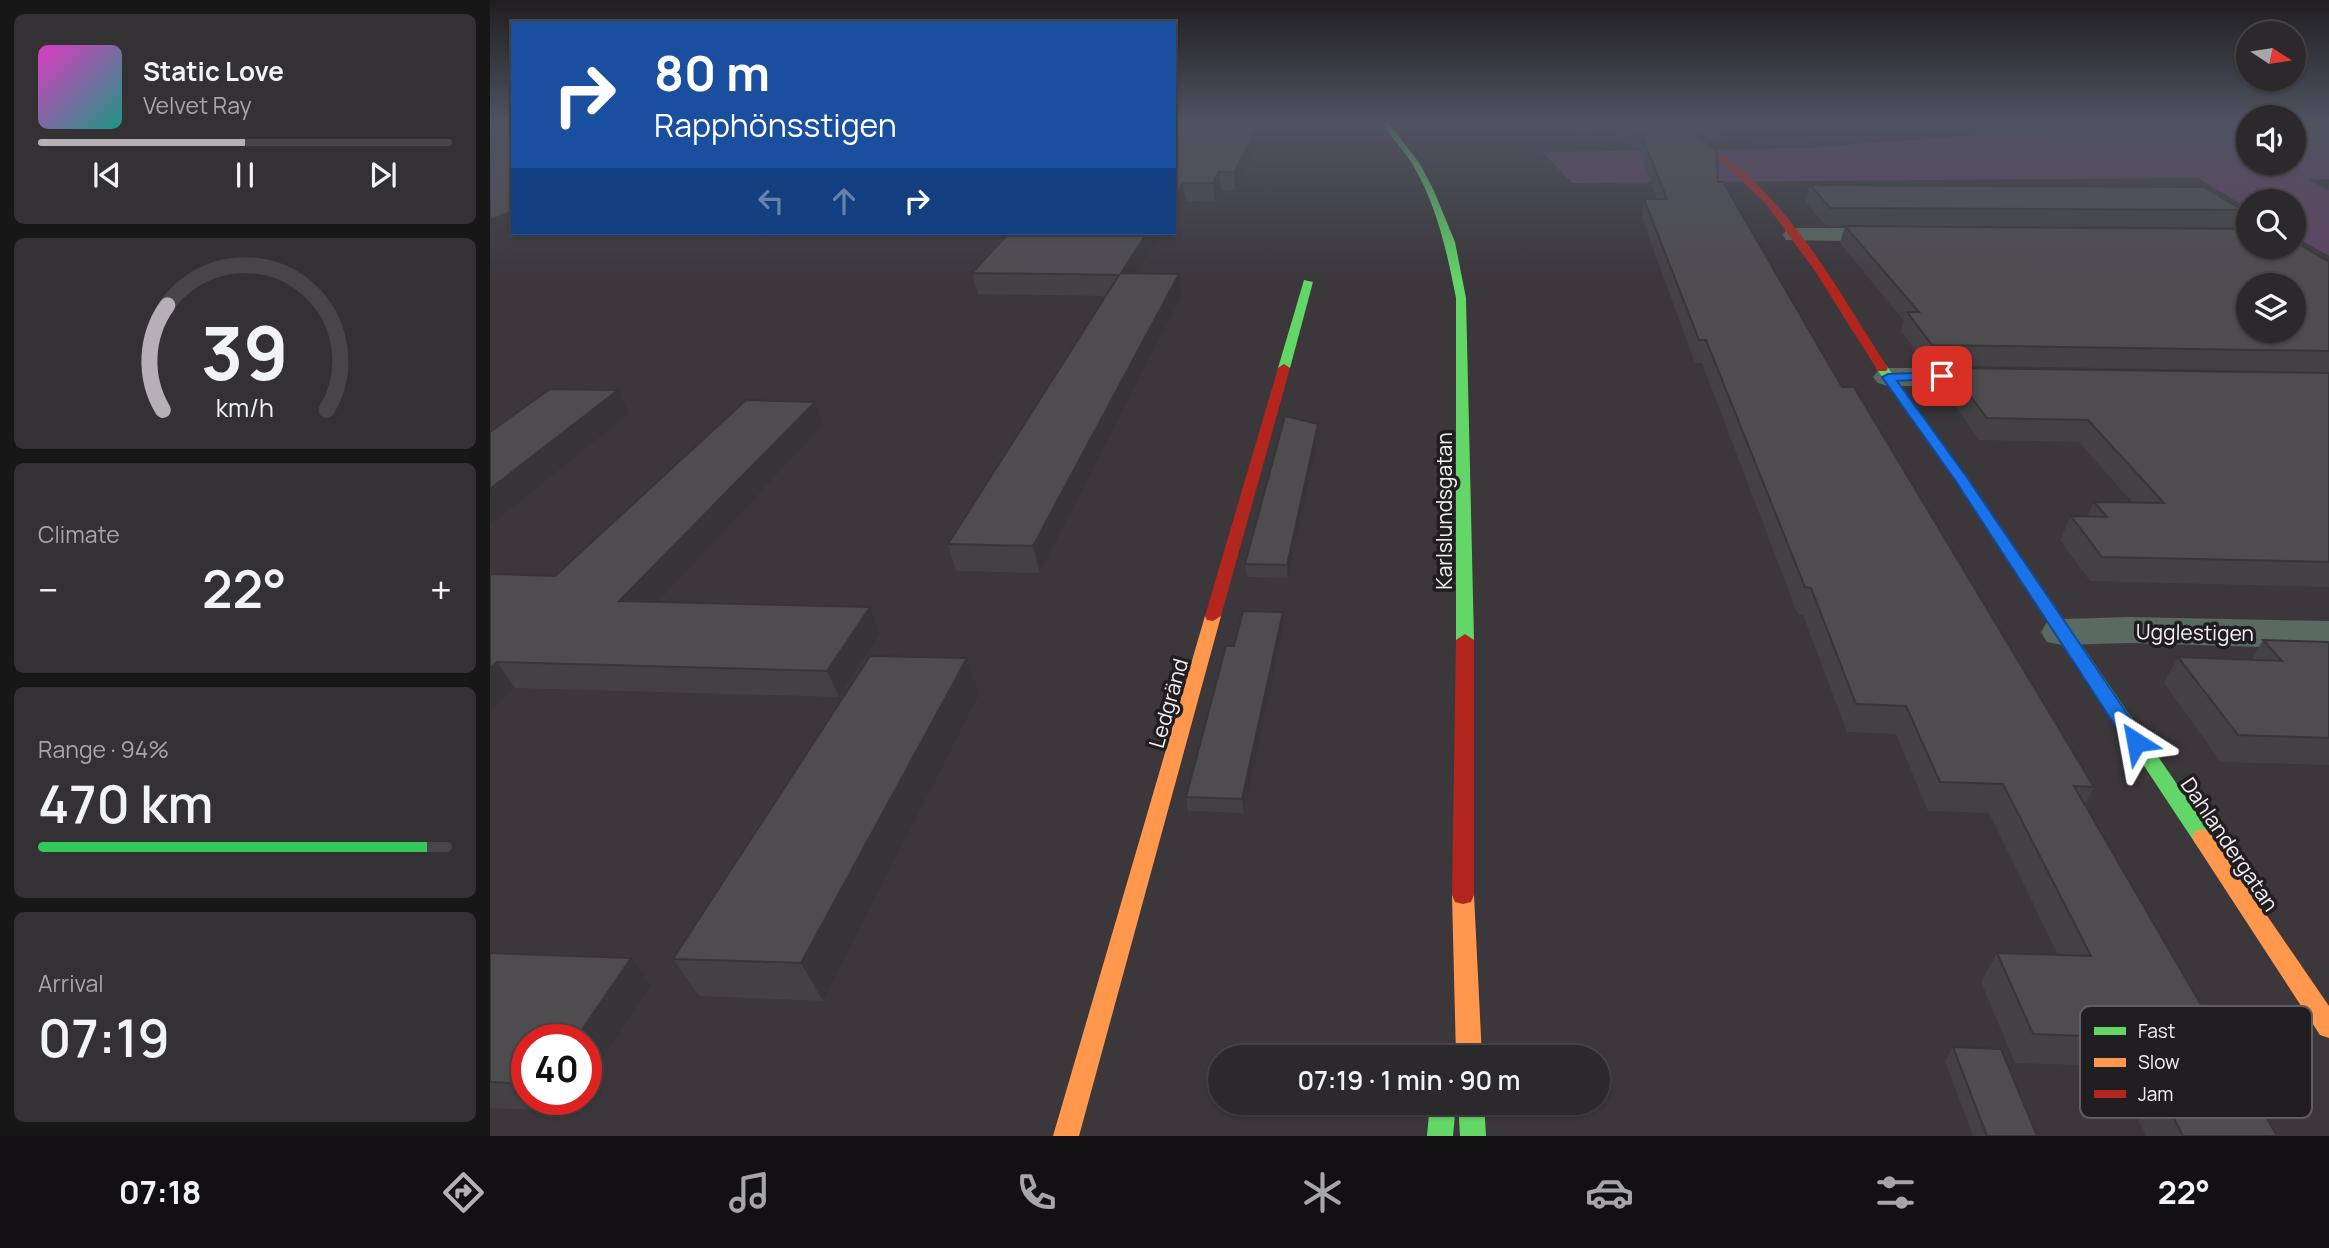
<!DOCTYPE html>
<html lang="en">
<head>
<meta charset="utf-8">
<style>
	body { margin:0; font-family:Manrope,sans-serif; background:#343134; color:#f1f3f6; height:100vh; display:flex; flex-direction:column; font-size:26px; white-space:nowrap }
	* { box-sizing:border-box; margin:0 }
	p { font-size:23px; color:#a6a6a9 }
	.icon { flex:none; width:38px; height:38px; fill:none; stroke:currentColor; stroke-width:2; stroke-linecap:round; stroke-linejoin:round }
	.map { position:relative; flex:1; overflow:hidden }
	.side { display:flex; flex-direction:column; gap:14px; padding:14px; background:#181718; width:490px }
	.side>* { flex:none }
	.banner { position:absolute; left:21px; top:21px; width:665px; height:214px; border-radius:0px; box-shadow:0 2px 5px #0004,0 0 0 2px #484548; background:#1a4fa0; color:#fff; overflow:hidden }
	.needle { width:46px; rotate:102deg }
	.controls { position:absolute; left:1746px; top:21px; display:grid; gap:14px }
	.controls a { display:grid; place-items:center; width:70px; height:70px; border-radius:50%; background:#2c292c; box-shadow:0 2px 5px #0004,0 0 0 2px #484548; font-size:35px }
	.speed { position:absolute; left:21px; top:1024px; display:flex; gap:14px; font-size:35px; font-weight:700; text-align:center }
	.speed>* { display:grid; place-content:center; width:91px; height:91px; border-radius:50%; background:#2c292c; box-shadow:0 2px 5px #0004,0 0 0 2px #484548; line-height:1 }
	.speed .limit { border:10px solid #d22; background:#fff; color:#111 }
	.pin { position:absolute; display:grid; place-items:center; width:60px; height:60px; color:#fff; margin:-30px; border-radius:14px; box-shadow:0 4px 10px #0006 }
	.me { position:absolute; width:77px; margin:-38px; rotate:326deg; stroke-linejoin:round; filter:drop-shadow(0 0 5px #0008) }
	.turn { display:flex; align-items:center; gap:24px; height:147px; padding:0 28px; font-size:32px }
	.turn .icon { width:91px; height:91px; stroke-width:2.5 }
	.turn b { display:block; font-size:49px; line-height:60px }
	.lanes { display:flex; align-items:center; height:66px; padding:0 28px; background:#0003; justify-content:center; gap:35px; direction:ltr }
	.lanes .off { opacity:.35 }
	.big { font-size:52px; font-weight:600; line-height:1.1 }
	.side .tile { flex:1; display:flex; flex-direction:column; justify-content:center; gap:10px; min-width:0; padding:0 24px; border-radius:10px; background:#343134 }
	.side .dial { align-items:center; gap:0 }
	.dial svg { height:182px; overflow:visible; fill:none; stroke:#484548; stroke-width:7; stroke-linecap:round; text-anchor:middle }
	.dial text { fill:#f1f3f6; stroke:none }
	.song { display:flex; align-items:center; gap:21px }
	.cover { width:84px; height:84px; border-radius:10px; background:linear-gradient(135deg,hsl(310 70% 55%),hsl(170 70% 35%)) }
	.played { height:7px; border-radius:4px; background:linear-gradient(90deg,#b5b0b5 50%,#484548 50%) }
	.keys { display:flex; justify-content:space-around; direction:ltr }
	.heat { display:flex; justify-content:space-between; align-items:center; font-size:38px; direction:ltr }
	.charge { height:10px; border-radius:5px; background:linear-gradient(90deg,#34c759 94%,#484548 0) }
	.trip { position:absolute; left:718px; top:1045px; width:402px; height:70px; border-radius:35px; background:#2c292c; box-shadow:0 2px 5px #0004,0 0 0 2px #484548; font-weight:600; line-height:70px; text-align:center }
	.tabs { display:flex; height:112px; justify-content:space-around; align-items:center; background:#121012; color:#a6a6a9 }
	.tabs .icon { width:49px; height:49px }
	.tabs .selected { color:#b5b0b5 }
	.tabs b { font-size:32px; color:#f1f3f6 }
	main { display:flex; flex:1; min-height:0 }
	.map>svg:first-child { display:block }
	.green { fill:#5f4263 }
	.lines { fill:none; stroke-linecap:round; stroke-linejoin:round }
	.street { fill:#5a6961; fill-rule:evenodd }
	.fast { fill:#63d668; fill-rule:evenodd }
	.slow { fill:#ff974d; fill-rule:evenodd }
	.jam { fill:#b3261e; fill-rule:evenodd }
	.wall { fill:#444144 }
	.shaded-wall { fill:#373537 }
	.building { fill:#4f4c4f; stroke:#373537; stroke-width:2; fill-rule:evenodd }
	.route { fill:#1a73e8; stroke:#114b97; stroke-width:2 }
	.labels { text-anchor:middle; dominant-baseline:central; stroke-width:7; stroke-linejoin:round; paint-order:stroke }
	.street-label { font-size:21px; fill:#f6f1f6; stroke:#211e21 }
	.key { fill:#211e21; stroke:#615d61; stroke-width:2 }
	.key-label { font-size:19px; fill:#f6f1f6 }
</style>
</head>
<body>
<main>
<section class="side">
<div class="tile">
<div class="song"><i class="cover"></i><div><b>Static Love</b><p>Velvet Ray</p></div></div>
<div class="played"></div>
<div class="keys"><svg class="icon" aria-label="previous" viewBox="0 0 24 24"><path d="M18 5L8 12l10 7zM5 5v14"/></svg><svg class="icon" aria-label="pause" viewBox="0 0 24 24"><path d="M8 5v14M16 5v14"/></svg><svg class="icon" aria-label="next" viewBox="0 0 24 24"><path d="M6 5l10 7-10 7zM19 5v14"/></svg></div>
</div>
<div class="tile dial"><svg viewBox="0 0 100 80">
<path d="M14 69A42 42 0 1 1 86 69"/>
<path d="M14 69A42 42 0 0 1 16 23" stroke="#b5b0b5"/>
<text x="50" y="56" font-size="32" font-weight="700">39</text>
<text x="50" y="72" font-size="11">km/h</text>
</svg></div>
<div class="tile"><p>Climate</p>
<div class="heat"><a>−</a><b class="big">22°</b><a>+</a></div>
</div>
<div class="tile"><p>Range · 94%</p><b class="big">470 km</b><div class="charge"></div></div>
<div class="tile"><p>Arrival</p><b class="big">07:19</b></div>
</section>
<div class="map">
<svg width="1839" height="1136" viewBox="0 0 1839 1136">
	<rect width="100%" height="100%" fill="#3b373b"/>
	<polygon class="green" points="1538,122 1759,122 1759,163 1804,163 1804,122 1839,122 1839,179 1818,180 1839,190 1839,256 1804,236 1804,201 1759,201 1759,209 1708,178 1082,183 1052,152 1315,148 1557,130"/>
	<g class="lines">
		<g class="street">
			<polygon points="1304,228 1403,228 1411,230 1414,235 1411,240 1403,242 1296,240 1293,235 1296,230"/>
			<polygon points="1398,368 1508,368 1518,371 1523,377 1518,383 1508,386 1398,386 1388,383 1383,377 1388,371"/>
			<polygon points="1639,617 1839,621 1839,649 1639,643 1572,645 1557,642 1551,632 1557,622 1572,619"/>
		</g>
		<g class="fast">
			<path d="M892 122H898L930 164 944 191 965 242 976 298 984 640 975 646 966 640V298C957 252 947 206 923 165 914 150 900 137 892 122Z"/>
			<polygon points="814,280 823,282 800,368 794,372 788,368"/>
			<polygon points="1392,364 1396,365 1476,476 1719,831 1722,837 1719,843 1712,845 1705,843 1465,480 1386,368"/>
			<polygon points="940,1102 966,1102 963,1136 937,1136"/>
			<polygon points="968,1102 994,1102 996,1136 970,1136"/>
		</g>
		<g class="slow">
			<polygon points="723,611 731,616 589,1136 563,1136 715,616"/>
			<polygon points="1712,829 1719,831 1839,1006 1839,1038 1830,1035 1705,843 1702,837 1705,831"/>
			<polygon points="973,886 981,888 984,895 992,1057 966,1057 962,895 965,888"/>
		</g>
		<g class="jam">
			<path d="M1174 122H1181C1207 138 1233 153 1256 174 1315 227 1355 302 1398 368L1396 371H1388L1325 271 1276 204 1238 167Z"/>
			<polygon points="794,364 800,368 731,616 723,621 717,620 715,616 788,368"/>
			<polygon points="975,634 984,640 984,895 981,902 973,904 965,902 962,895 966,640"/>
		</g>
	</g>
	<g class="wall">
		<polygon points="684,122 769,144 745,190 731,190 725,202 696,201 687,217 684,217"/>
		<polygon points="1070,122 1188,122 1228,182 1352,387 1604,787 1595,805 1787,1136 1656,1136 1622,1066 1525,1063 1491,982 1507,953 1568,955 1499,813 1438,811 1406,734 1357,732 1313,615 1308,615 1212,363 1205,363 1152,218 1154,199 1167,199 1149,151 1123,136 1099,138"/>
		<polygon points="1192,122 1496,122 1495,125 1231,145"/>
		<polygon points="1320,185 1752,210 1744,227 1377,226 1839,262 1839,372 1436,365 1411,331 1414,321 1350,243 1355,226 1336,226 1316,202"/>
		<polygon points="519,233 672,233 648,273 689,274 692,295 550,573 466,571 458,544 616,296 488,294 482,273"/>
		<polygon points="1459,368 1839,373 1839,587 1600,581 1570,540 1581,516 1597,517 1604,502 1642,502 1589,442 1489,440 1453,389"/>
		<polygon points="333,425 167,602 390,634 349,697 25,688 0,713 0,574 65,576"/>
		<polygon points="829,436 798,578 757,577 755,564"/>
		<polygon points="793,612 794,625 754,813 698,811 696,797 744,646"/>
		<polygon points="1773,640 1839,642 1839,765 1731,762 1674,683 1688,657 1761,660"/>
		<polygon points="477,658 489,695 333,1001 209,996 183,959"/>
		<polygon points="0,953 161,985 96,1083 96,1040 37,1040 37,1099 86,1099 78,1111 0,1108"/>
		<polygon points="1463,1047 1547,1136 1483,1136 1455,1061"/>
	</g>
	<g class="shaded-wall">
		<polygon points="1100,122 1125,122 1123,136 1099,138"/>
		<polygon points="1329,122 1496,122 1495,125 1231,145 1233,129"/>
		<polygon points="768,127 769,144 745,190 744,172"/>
		<polygon points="729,172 731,190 725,202 723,183"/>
		<polygon points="693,183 696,201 687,217 684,198"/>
		<polygon points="23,211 23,231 0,240 0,220"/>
		<polygon points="657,233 672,233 635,294 631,273"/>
		<polygon points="689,274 692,295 550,573 543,546"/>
		<polygon points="128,390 139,413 0,525 0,489"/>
		<polygon points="325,402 333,425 144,627 129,601"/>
		<polygon points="828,424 829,436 798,578 797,565"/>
		<polygon points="380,607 390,634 349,697 337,671"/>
		<polygon points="793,612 794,625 754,813 752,799"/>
		<polygon points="477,658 489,695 333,1001 311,963"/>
		<polygon points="7,662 25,688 0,713 0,668"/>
		<polygon points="141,958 161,985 96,1083 96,1040 85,1040"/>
		<polygon points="67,1099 86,1099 78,1111"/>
	</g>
	<g class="building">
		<polygon points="0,122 23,122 23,211 0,220"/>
		<polygon points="684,122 762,122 768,127 744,172 729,172 723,183 693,183 684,198"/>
		<polygon points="1128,122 1188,122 1227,150 1228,182 1233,182 1352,387 1364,387 1604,787 1584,786 1787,1136 1693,1136 1643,1038 1543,1034 1507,953 1601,956 1513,784 1450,782 1416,706 1366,704 1321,588 1315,587 1216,340 1209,340 1154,199 1177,199 1151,134"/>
		<polygon points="1221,122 1329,122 1233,129"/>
		<polygon points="1320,185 1714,187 1752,210 1340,208"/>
		<path d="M1355 226 1759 229V247H1804V241L1839 262V351L1442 345 1417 312H1429ZM1759 285H1804V331H1759Z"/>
		<polygon points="519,233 657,233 631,273 689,274 543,546 458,544 629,275 482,273"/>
		<polygon points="1459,368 1839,373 1839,562 1612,557 1581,516 1617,517 1604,502 1674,503 1598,420 1497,418"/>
		<polygon points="60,389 128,390 0,489 0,432"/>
		<polygon points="256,400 325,402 129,601 380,607 337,671 7,662 0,668 0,574 65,576"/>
		<polygon points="795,416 828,424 797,565 755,564"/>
		<polygon points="753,611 793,612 752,799 696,797 736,646 744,646"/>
		<polygon points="1773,640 1839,642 1839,738 1748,735 1688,657 1792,661"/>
		<polygon points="380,656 477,658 311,963 183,959"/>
		<polygon points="0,953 141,958 85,1040 37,1040 37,1084 0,1082"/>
		<polygon points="1463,1047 1511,1049 1547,1136 1497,1136"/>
	</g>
	<linearGradient id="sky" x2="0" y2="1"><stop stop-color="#201e20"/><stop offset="0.43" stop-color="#4f5360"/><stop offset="1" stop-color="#4f5360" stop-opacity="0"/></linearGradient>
	<rect width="1839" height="281" fill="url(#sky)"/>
	<polygon class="route" points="1452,372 1458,376 1456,378 1407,381 1476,476 1653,737 1656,742 1653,747 1639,747 1465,480 1392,377 1398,374"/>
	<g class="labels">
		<g class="street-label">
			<text transform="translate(954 511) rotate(-90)">Karlslundsgatan</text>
			<text transform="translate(1705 632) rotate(1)">Ugglestigen</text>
			<text transform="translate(678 703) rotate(-74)">Ledgränd</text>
			<text transform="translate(1740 844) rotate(56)">Dahlandergatan</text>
		</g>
	</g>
	<rect x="1590" y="1006" width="232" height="112" rx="10" class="key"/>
	<rect x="1604" y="1027" width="32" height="8" fill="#63d668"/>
	<rect x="1604" y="1058" width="32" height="9" fill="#ff974d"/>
	<rect x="1604" y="1090" width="32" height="8" fill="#b3261e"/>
	<g class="key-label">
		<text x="1648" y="1038">Fast</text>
		<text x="1648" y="1069">Slow</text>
		<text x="1648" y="1101">Jam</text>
	</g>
</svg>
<div class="controls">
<a><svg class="needle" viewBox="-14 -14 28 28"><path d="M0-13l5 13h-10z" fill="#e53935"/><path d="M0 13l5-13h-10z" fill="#a6a6a9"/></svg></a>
<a><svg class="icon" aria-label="sound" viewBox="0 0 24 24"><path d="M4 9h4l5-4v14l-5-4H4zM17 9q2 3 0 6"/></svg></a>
<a><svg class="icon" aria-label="search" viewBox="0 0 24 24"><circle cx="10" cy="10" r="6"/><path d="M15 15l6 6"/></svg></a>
<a><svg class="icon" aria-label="layers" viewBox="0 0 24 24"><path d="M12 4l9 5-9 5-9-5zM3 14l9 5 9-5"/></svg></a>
</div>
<div class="speed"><div class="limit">40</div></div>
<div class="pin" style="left:1452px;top:376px;background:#d93025"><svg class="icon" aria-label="arrive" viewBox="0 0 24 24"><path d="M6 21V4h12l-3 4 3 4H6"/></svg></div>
<svg class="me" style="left:1646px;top:742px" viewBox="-20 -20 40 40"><path d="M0-17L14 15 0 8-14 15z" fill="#1a73e8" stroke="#fff" stroke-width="4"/></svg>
<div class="trip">07:19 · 1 min · 90 m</div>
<div class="banner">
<div class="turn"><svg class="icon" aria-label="right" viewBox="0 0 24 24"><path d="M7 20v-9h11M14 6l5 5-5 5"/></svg><div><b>80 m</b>Rapphönsstigen</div></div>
<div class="lanes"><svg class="icon off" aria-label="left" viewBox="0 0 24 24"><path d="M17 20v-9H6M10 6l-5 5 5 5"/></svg><svg class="icon off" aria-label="ahead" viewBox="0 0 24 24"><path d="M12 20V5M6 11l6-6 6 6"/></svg><svg class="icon" aria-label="right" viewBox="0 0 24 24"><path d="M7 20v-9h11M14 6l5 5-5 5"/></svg></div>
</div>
</div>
</main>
<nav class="tabs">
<b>07:18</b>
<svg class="icon selected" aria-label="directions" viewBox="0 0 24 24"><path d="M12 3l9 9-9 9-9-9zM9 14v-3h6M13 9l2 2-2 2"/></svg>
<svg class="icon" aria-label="music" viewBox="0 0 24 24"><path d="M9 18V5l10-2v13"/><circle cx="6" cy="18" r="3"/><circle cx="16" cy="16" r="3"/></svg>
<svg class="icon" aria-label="phone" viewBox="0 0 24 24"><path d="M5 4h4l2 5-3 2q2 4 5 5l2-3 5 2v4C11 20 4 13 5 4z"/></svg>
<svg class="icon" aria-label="climate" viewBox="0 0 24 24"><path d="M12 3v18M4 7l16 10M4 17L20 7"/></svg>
<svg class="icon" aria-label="car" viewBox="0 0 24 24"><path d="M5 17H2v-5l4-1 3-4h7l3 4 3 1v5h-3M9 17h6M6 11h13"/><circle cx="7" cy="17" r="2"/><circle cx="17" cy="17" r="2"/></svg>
<svg class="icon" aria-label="filters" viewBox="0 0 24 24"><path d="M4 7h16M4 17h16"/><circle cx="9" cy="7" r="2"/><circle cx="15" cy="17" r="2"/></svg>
<b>22°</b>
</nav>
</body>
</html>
